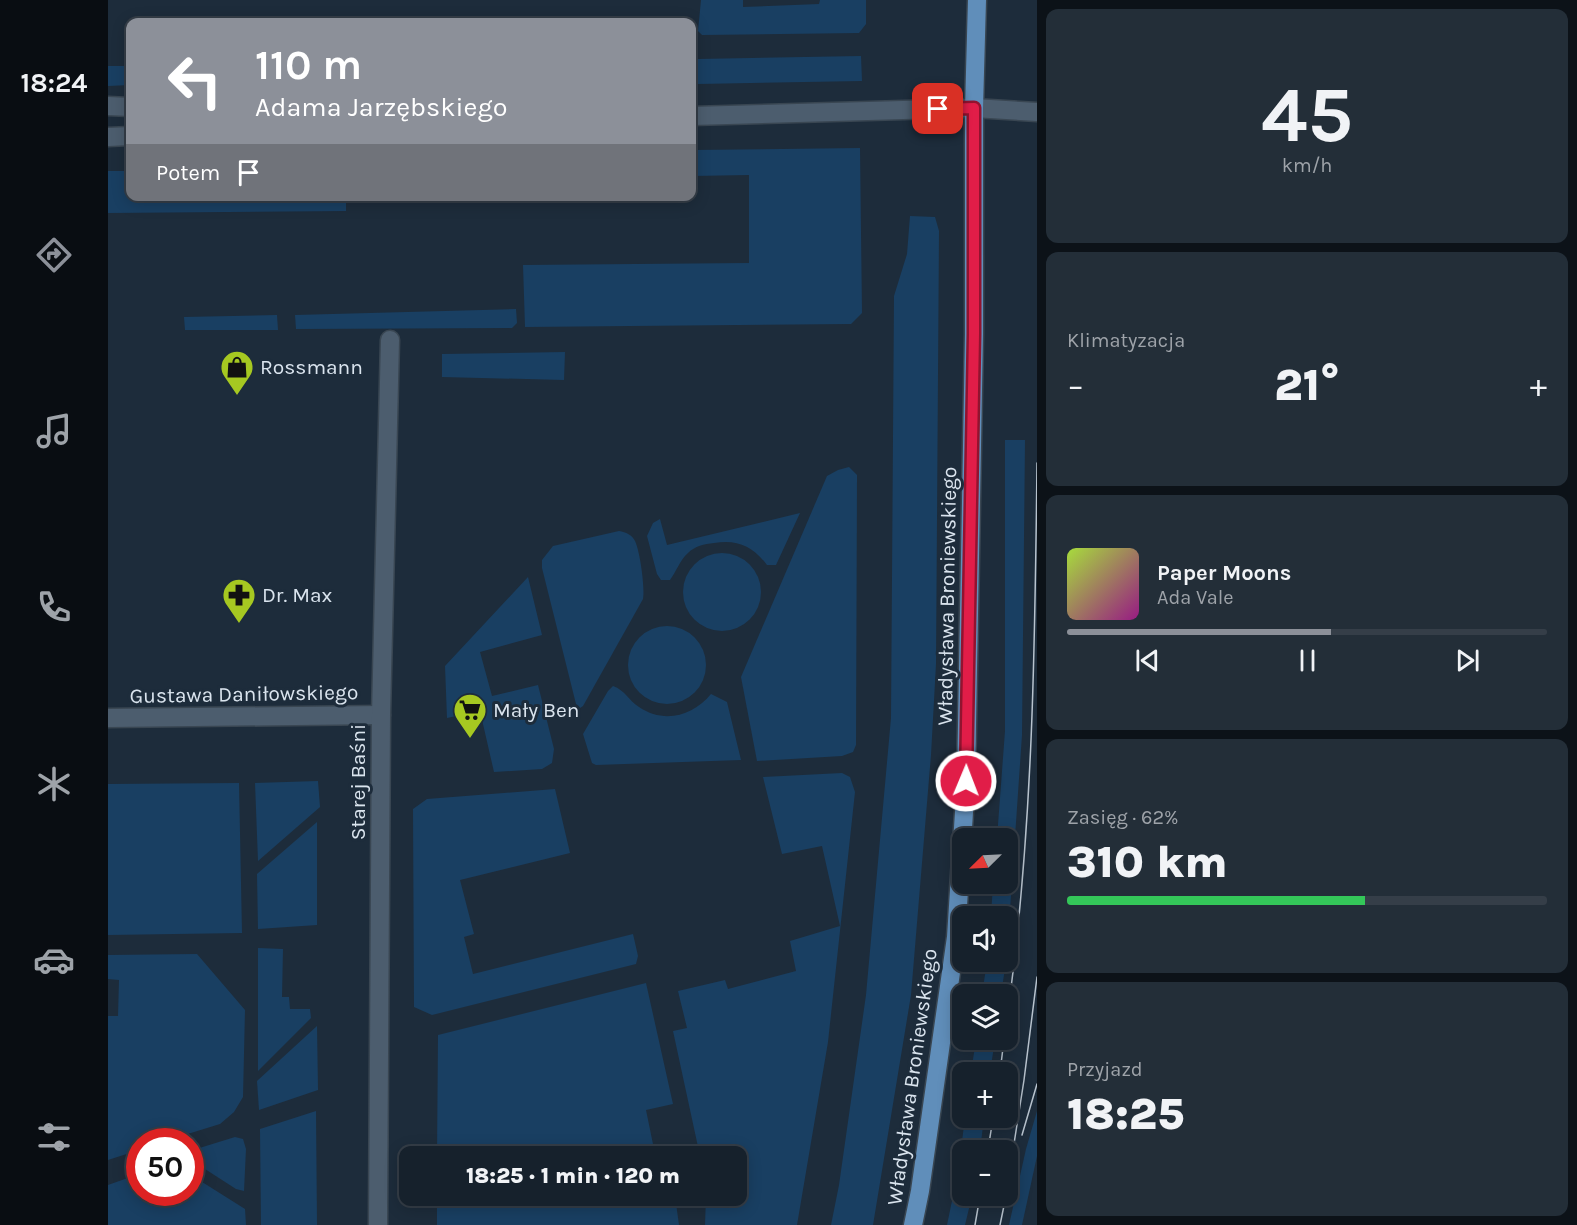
<!DOCTYPE html>
<html lang="pl">
<head>
<meta charset="utf-8">
<style>
	body { margin:0; font-family:Karla,sans-serif; background:#232e38; color:#f1f3f6; height:100vh; display:flex; flex-direction:column; font-size:22px; white-space:nowrap }
	* { box-sizing:border-box; margin:0 }
	p { font-size:20px; color:#9ea3a9 }
	.icon { flex:none; width:33px; height:33px; fill:none; stroke:currentColor; stroke-width:2; stroke-linecap:round; stroke-linejoin:round }
	.map { position:relative; flex:1; overflow:hidden }
	.side { display:flex; flex-direction:column; gap:9px; padding:9px; background:#0c1218; width:540px }
	.side>* { flex:none }
	.banner { position:absolute; left:18px; top:18px; width:570px; height:183px; border-radius:12px; box-shadow:0 3px 15px #0003,0 0 0 2px #353e48; background:#8c9099; color:#fff; overflow:hidden }
	.needle { width:39px; rotate:246deg }
	.fabs { position:absolute; left:844px; top:828px; display:grid; gap:12px }
	.fabs a { display:grid; place-items:center; width:66px; height:66px; border-radius:12px; background:#16212c; box-shadow:0 3px 15px #0003,0 0 0 2px #353e48; font-size:30px }
	.speed { position:absolute; left:18px; top:1128px; display:flex; gap:12px; font-size:30px; font-weight:700; text-align:center }
	.speed>* { display:grid; place-content:center; width:78px; height:78px; border-radius:50%; background:#16212c; box-shadow:0 3px 15px #0003,0 0 0 2px #353e48; line-height:1 }
	.speed .limit { border:9px solid #d22; background:#fff; color:#111 }
	.pin { position:absolute; display:grid; place-items:center; width:51px; height:51px; color:#fff; margin:-26px; border-radius:12px; box-shadow:0 3px 9px #0006 }
	.me { position:absolute; width:66px; margin:-33px; rotate:1deg; stroke-linejoin:round; filter:drop-shadow(0 0 4px #0008) }
	.turn { display:flex; align-items:center; gap:21px; height:126px; padding:0 30px; font-size:27px }
	.turn .icon { width:78px; height:78px; stroke-width:2.5 }
	.turn b { display:block; font-size:42px; line-height:51px }
	.then { display:flex; align-items:center; height:57px; padding:0 30px; background:#0003; gap:12px; font-size:22px }
	.big { font-size:45px; font-weight:800; line-height:1.1 }
	.side .card { flex:1; display:flex; flex-direction:column; justify-content:center; gap:9px; min-width:0; padding:0 21px; border-radius:12px; background:#232e38 }
	.side .dial { align-items:center; gap:0 }
	.dial b { font-size:78px; line-height:1 }
	.song { display:flex; align-items:center; gap:18px }
	.cover { width:72px; height:72px; border-radius:9px; background:linear-gradient(135deg,hsl(80 70% 55%),hsl(310 70% 35%)) }
	.played { height:6px; border-radius:3px; background:linear-gradient(90deg,#8c9099 55%,#353e48 55%) }
	.keys { display:flex; justify-content:space-around; direction:ltr }
	.heat { display:flex; justify-content:space-between; align-items:center; font-size:33px; direction:ltr }
	.charge { height:9px; border-radius:4px; background:linear-gradient(90deg,#34c759 62%,#353e48 0) }
	.trip { position:absolute; left:291px; top:1146px; width:348px; height:60px; border-radius:12px; background:#16212c; box-shadow:0 3px 15px #0003,0 0 0 2px #353e48; font-weight:800; line-height:60px; text-align:center }
	main { display:flex; flex:1; min-height:0 }
	.tab-bar { display:flex; flex-direction:column; width:108px; justify-content:space-around; align-items:center; background:#090d12; color:#9ea3a9 }
	.tab-bar .icon { width:42px; height:42px }
	.tab-bar .selected { color:#8c9099 }
	.tab-bar b { font-size:27px; color:#f1f3f6 }
	.map>svg:first-child { display:block }
	.green { fill:#193f62 }
	.lines { fill:none; stroke-linecap:round; stroke-linejoin:round }
	.minor-casing { stroke:#394652; stroke-width:21 }
	.major-casing { stroke:#394652; stroke-width:21 }
	.minor { stroke:#4c5d6e; stroke-width:18 }
	.major { stroke:#608eba; stroke-width:18 }
	.tram { stroke:#b8c3ce; stroke-width:1.5 }
	.route-casing { stroke:#92132f; stroke-width:15 }
	.route { stroke:#e11d48; stroke-width:10 }
	.labels { text-anchor:middle; dominant-baseline:central; stroke-width:6; stroke-linejoin:round; paint-order:stroke }
	.poi-label { font-size:21px; fill:#dae4ee; stroke:#1d2c3b; text-anchor:start }
	.street-label { font-size:21px; fill:#dae4ee; stroke:#1d2c3b }
</style>
</head>
<body>
<main>
<nav class="tab-bar">
<b>18:24</b>
<svg class="icon selected" aria-label="directions" viewBox="0 0 24 24"><path d="M12 3l9 9-9 9-9-9zM9 14v-3h6M13 9l2 2-2 2"/></svg>
<svg class="icon" aria-label="music" viewBox="0 0 24 24"><path d="M9 18V5l10-2v13"/><circle cx="6" cy="18" r="3"/><circle cx="16" cy="16" r="3"/></svg>
<svg class="icon" aria-label="phone" viewBox="0 0 24 24"><path d="M5 4h4l2 5-3 2q2 4 5 5l2-3 5 2v4C11 20 4 13 5 4z"/></svg>
<svg class="icon" aria-label="climate" viewBox="0 0 24 24"><path d="M12 3v18M4 7l16 10M4 17L20 7"/></svg>
<svg class="icon" aria-label="car" viewBox="0 0 24 24"><path d="M5 17H2v-5l4-1 3-4h7l3 4 3 1v5h-3M9 17h6M6 11h13"/><circle cx="7" cy="17" r="2"/><circle cx="17" cy="17" r="2"/></svg>
<svg class="icon" aria-label="filters" viewBox="0 0 24 24"><path d="M4 7h16M4 17h16"/><circle cx="9" cy="7" r="2"/><circle cx="15" cy="17" r="2"/></svg>
</nav>
<div class="map">
<svg width="929" height="1225" viewBox="0 0 929 1225">
	<rect width="100%" height="100%" fill="#1d2c3b"/>
	<g class="green">
		<polygon points="593,0 635,0 635,7 711,4 712,0 758,0 758,24 751,33 594,35 590,31"/>
		<polygon points="753,56 754,81 590,84 590,59"/>
		<polygon points="0,66 22,66 22,85 0,86"/>
		<polygon points="752,148 754,313 743,324 417,327 415,265 641,263 641,175 584,176 584,150"/>
		<polygon points="0,171 22,171 22,196 238,197 238,211 0,213"/>
		<polygon points="802,216 827,217 831,231 828,664 823,755 803,995 765,1225 723,1225 731,1185 758,995 783,718 786,296 799,254"/>
		<polygon points="408,309 409,323 404,328 188,329 187,315"/>
		<polygon points="169,315 170,330 77,330 76,317"/>
		<polygon points="457,352 456,380 334,377 334,354"/>
		<polygon points="897,440 917,440 914,735 900,939 900,916 883,916 885,884 900,884 900,838 889,838 897,731"/>
		<polygon points="741,467 749,475 748,745 745,752 734,756 649,761 633,677 719,476 730,470"/>
		<path d="M692 513 668 565H659C645 546 629 539 606 543 596 544 587 546 580 553 572 560 568 572 562 580H553L549 574 539 536 545 523 552 519 559 545Z"/>
		<path d="M511 531C518 532 524 535 527 541 532 551 537 589 535 599L475 706 472 708 468 704 434 568V560L445 546Z"/>
		<circle cx="614" cy="592" r="39"/>
		<polygon points="420,577 434,635 372,652 384,696 430,685 446,749 444,763 434,769 386,772 372,711 339,718 337,666"/>
		<circle cx="559" cy="665" r="39"/>
		<path d="M505 686C517 690 521 701 531 707 556 724 585 716 603 694L619 702 633 760 488 765 484 763 475 734 500 691Z"/>
		<polygon points="734,773 742,777 747,792 720,1042 689,1225 597,1225 598,1196 628,1196 628,1156 592,1156 565,1031 579,1028 570,991 617,980 620,989 688,971 682,941 732,926 714,846 674,854 655,777"/>
		<polygon points="210,781 212,807 150,861 147,783"/>
		<polygon points="131,783 134,933 0,935 0,784"/>
		<polygon points="447,789 462,853 352,880 366,934 356,937 365,974 525,934 530,956 528,964 324,1015 306,1007 305,809 319,799"/>
		<polygon points="209,822 209,925 150,929 149,874"/>
		<polygon points="150,948 175,949 174,997 181,997 182,1009 202,1009 203,1018 150,1071"/>
		<polygon points="89,954 137,1010 135,1097 126,1112 112,1124 57,1141 32,1142 31,1150 0,1160 0,1016 10,1016 11,980 0,979 0,955"/>
		<polygon points="879,962 898,962 893,994 874,994"/>
		<polygon points="538,983 565,1104 538,1110 546,1149 559,1147 561,1156 329,1156 330,1035"/>
		<polygon points="209,1026 210,1090 151,1110 149,1081"/>
		<polygon points="868,1040 887,1040 882,1072 863,1072"/>
		<polygon points="208,1111 209,1225 153,1225 152,1129"/>
		<polygon points="929,1111 929,1156 914,1225 901,1225 918,1149"/>
		<polygon points="857,1118 876,1118 872,1150 855,1150 855,1196 864,1196 857,1225 839,1225 850,1172"/>
		<polygon points="127,1137 135,1139 138,1149 136,1191 128,1189 83,1160 83,1153 85,1150"/>
		<polygon points="31,1174 32,1192 82,1192 83,1175 137,1209 138,1225 0,1225 0,1185"/>
		<polygon points="329,1196 567,1196 571,1225 329,1225"/>
	</g>
	<g class="lines">
		<defs>
			<g id="minor">
				<polyline points="0,106 22,107"/>
				<polyline points="584,116 866,108 929,112"/>
				<polyline points="0,137 22,136"/>
				<polyline points="0,718 273,715"/>
				<polyline points="270,1225 273,715 282,340"/>
			</g>
			<polyline id="major" points="805,1225 812,1191 848,937 858,781 866,334 866,108 869,0"/>
		</defs>
		<use href="#minor" class="minor-casing"/>
		<use href="#major" class="major-casing"/>
		<use href="#minor" class="minor"/>
		<use href="#major" class="major"/>
		<g class="tram">
			<path d="M900 1011C925 829 927 646 929 463"/>
			<polyline points="892,1072 896,1040"/>
			<polyline points="914,1135 929,1084"/>
			<polyline points="880,1150 885,1118"/>
			<polyline points="900,1182 916,1080 929,977"/>
			<polyline points="867,1225 872,1196"/>
			<polyline points="892,1225 898,1196"/>
		</g>
	</g>
	<g class="lines">
		<defs>
			<polyline id="route" points="830,109 866,108 866,334 858,781"/>
		</defs>
		<use href="#route" class="route-casing"/>
		<use href="#route" class="route"/>
	</g>
	<defs>
		<symbol id="shop-pin" viewBox="-11 -11 22 30"><path d="M0 17L-7.5 6A9.5 9.5 0 1 1 7.5 6Z" fill="#a6c821" stroke="#1d2c3b"/><path d="M-5-2.5h2.3a2.7 3.5 0 0 1 5.4 0H5L5.5 6h-11ZM-1.5-2.5h3a1.5 2.3 0 0 0-3 0Z" fill="#111"/></symbol>
		<symbol id="pharmacy-pin" viewBox="-11 -11 22 30"><path d="M0 17L-7.5 6A9.5 9.5 0 1 1 7.5 6Z" fill="#a6c821" stroke="#1d2c3b"/><path d="M-2-6h4v4h4v4h-4v4h-4v-4h-4v-4h4Z" fill="#111"/></symbol>
		<symbol id="supermarket-pin" viewBox="-11 -11 22 30"><path d="M0 17L-7.5 6A9.5 9.5 0 1 1 7.5 6Z" fill="#a6c821" stroke="#1d2c3b"/><path d="M-6-5.5h2.5l.6 2H6L4.5 2H-2.5L-4.4-4H-6ZM-1.5 3.2a1.3 1.3 0 1 0 .1 0ZM3 3.2a1.3 1.3 0 1 0 .1 0Z" fill="#111"/></symbol>
	</defs>
	<g fill-rule="evenodd">
		<use href="#shop-pin" x="110" y="348" width="38" height="52"/>
		<use href="#pharmacy-pin" x="112" y="576" width="38" height="52"/>
		<use href="#supermarket-pin" x="343" y="691" width="38" height="52"/>
	</g>
	<g class="labels">
		<g class="poi-label">
			<text x="152" y="367">Rossmann</text>
			<text x="154" y="595">Dr. Max</text>
			<text x="385" y="710">Mały Ben</text>
		</g>
		<g class="street-label">
			<text transform="translate(839 596) rotate(-89)">Władysława Broniewskiego</text>
			<text transform="translate(136 694) rotate(-1)">Gustawa Daniłowskiego</text>
			<text transform="translate(250 782) rotate(-90)">Starej Baśni</text>
			<text transform="translate(804 1077) rotate(-82)">Władysława Broniewskiego</text>
		</g>
	</g>
</svg>
<div class="fabs">
<a><svg class="needle" viewBox="-14 -14 28 28"><path d="M0-13l5 13h-10z" fill="#e53935"/><path d="M0 13l5-13h-10z" fill="#9ea3a9"/></svg></a>
<a><svg class="icon" aria-label="sound" viewBox="0 0 24 24"><path d="M4 9h4l5-4v14l-5-4H4zM17 9q2 3 0 6"/></svg></a>
<a><svg class="icon" aria-label="layers" viewBox="0 0 24 24"><path d="M12 4l9 5-9 5-9-5zM3 14l9 5 9-5"/></svg></a>
<a>+</a>
<a>−</a>
</div>
<div class="speed"><div class="limit">50</div></div>
<div class="pin" style="left:830px;top:109px;background:#d93025"><svg class="icon" aria-label="arrive" viewBox="0 0 24 24"><path d="M6 21V4h12l-3 4 3 4H6"/></svg></div>
<svg class="me" style="left:858px;top:781px" viewBox="-20 -20 40 40"><circle r="17" fill="#e11d48" stroke="#fff" stroke-width="3"/><path d="M0-11L8 9 0 5-8 9z" fill="#fff"/></svg>
<div class="trip">18:25 · 1 min · 120 m</div>
<div class="banner">
<div class="turn"><svg class="icon" aria-label="left" viewBox="0 0 24 24"><path d="M17 20v-9H6M10 6l-5 5 5 5"/></svg><div><b>110 m</b>Adama Jarzębskiego</div></div>
<div class="then">Potem<svg class="icon" aria-label="arrive" viewBox="0 0 24 24"><path d="M6 21V4h12l-3 4 3 4H6"/></svg></div>
</div>
</div>
<section class="side">
<div class="card dial"><b>45</b><p>km/h</p></div>
<div class="card"><p>Klimatyzacja</p>
<div class="heat"><a>−</a><b class="big">21°</b><a>+</a></div>
</div>
<div class="card">
<div class="song"><i class="cover"></i><div><b>Paper Moons</b><p>Ada Vale</p></div></div>
<div class="played"></div>
<div class="keys"><svg class="icon" aria-label="previous" viewBox="0 0 24 24"><path d="M18 5L8 12l10 7zM5 5v14"/></svg><svg class="icon" aria-label="pause" viewBox="0 0 24 24"><path d="M8 5v14M16 5v14"/></svg><svg class="icon" aria-label="next" viewBox="0 0 24 24"><path d="M6 5l10 7-10 7zM19 5v14"/></svg></div>
</div>
<div class="card"><p>Zasięg · 62%</p><b class="big">310 km</b><div class="charge"></div></div>
<div class="card"><p>Przyjazd</p><b class="big">18:25</b></div>
</section>
</main>
</body>
</html>
